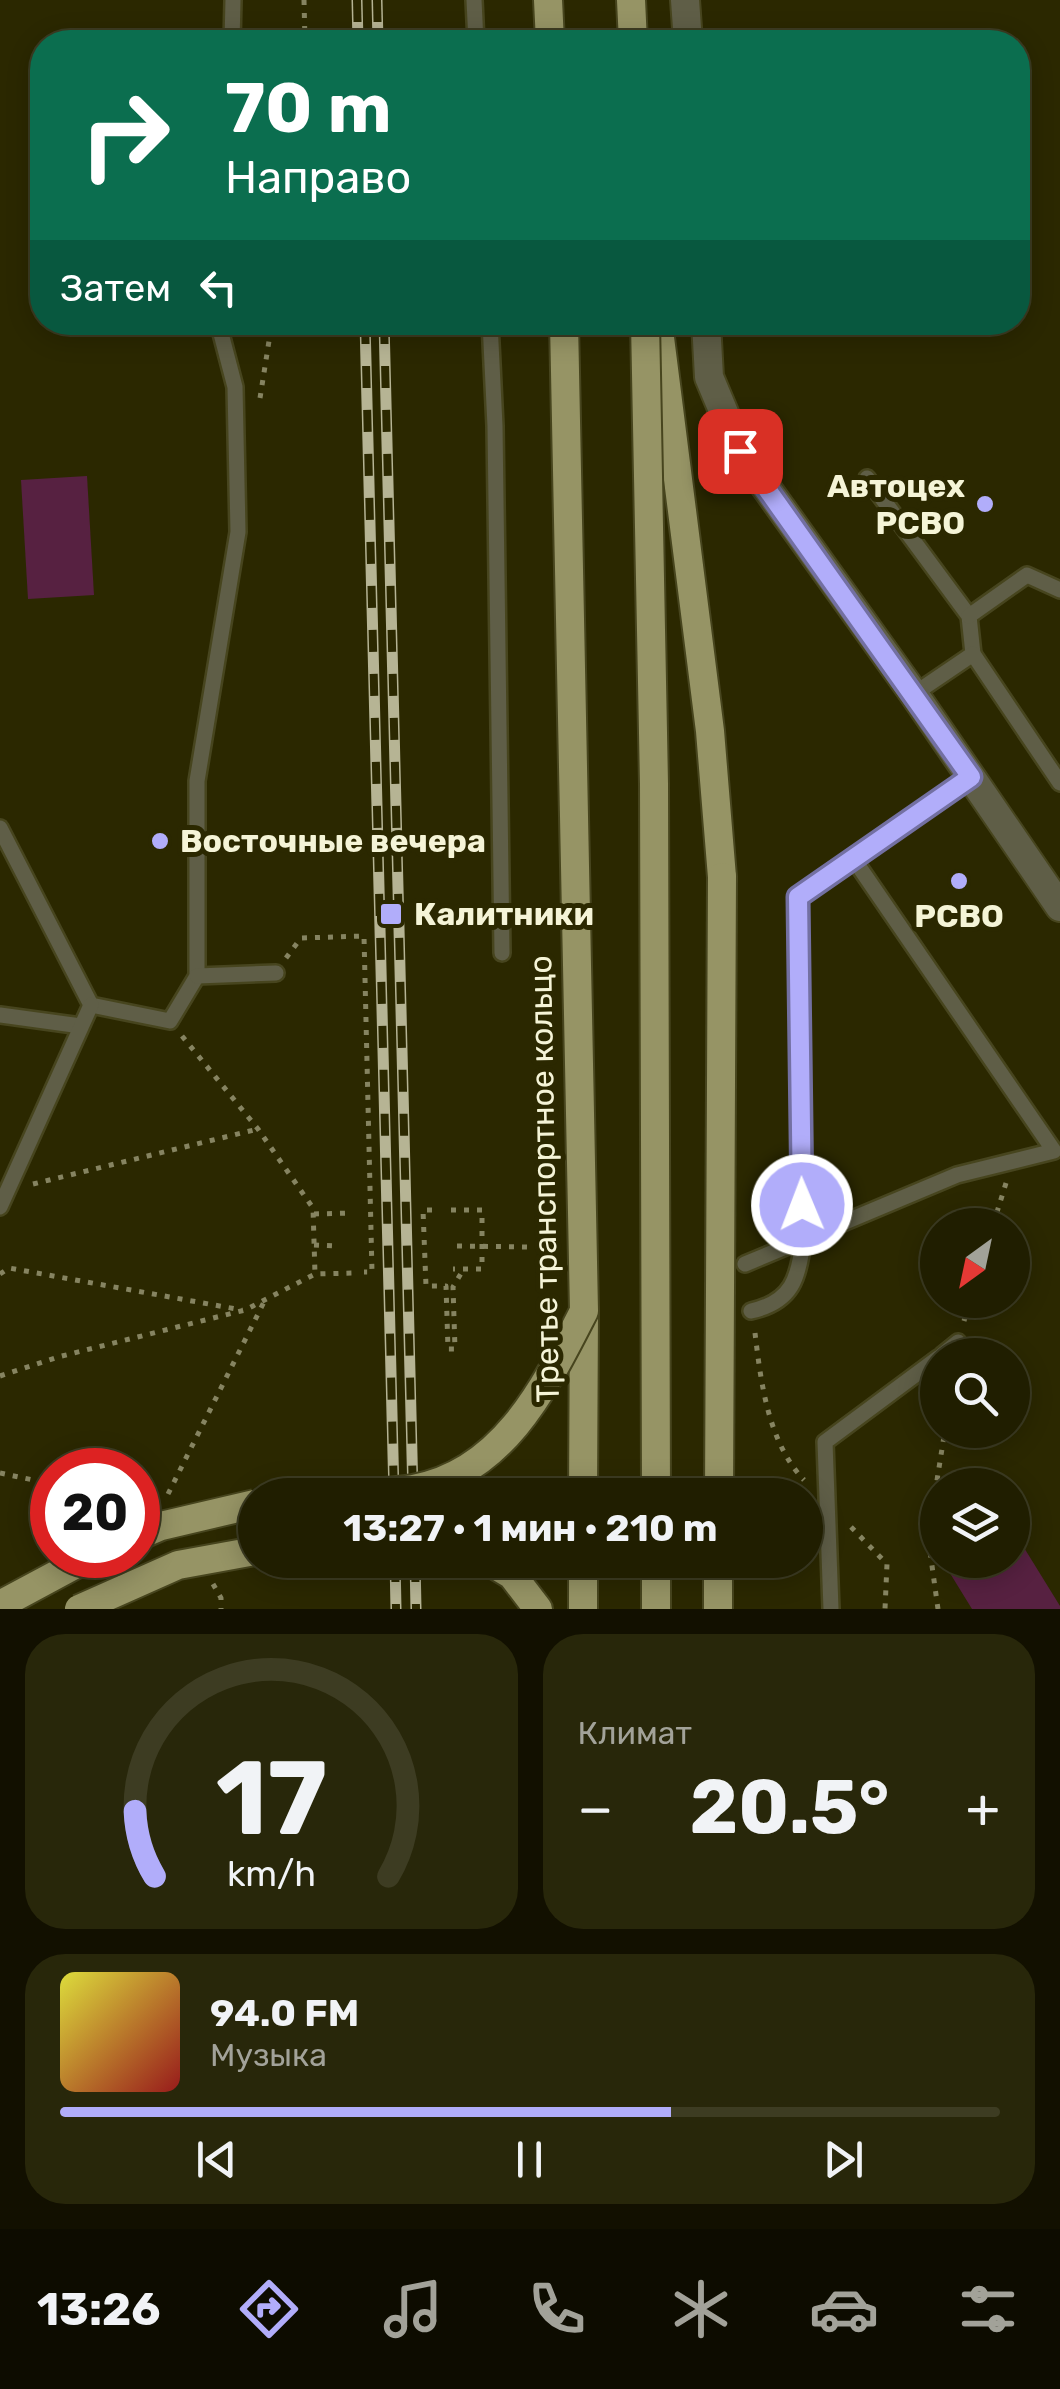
<!DOCTYPE html>
<html lang="ru">
<head>
<meta charset="utf-8">
<style>
	body { margin:0; font-family:Rubik,sans-serif; background:#28270a; color:#f1f3f6; height:100vh; display:flex; flex-direction:column; font-size:38px; white-space:nowrap }
	* { box-sizing:border-box; margin:0 }
	p { font-size:32px; color:#a2a299 }
	.icon { flex:none; width:55px; height:55px; fill:none; stroke:currentColor; stroke-width:2; stroke-linecap:round; stroke-linejoin:round }
	.map { position:relative; height:1609px; overflow:hidden }
	.sheet { display:flex; flex-direction:column; gap:25px; padding:25px; background:#121000; flex:1 }
	.sheet>* { flex:none }
	.guide { position:absolute; left:30px; top:30px; width:1000px; height:305px; border-radius:40px; box-shadow:0 5px 25px #0003,0 0 0 2px #3d3c22; background:#0b6e4f; color:#fff; overflow:hidden }
	.needle { width:65px; rotate:213deg }
	.tools { position:absolute; left:920px; top:1208px; display:grid; gap:20px }
	.tools a { display:grid; place-items:center; width:110px; height:110px; border-radius:50%; background:#201e00; box-shadow:0 5px 25px #0003,0 0 0 2px #3d3c22; font-size:50px }
	.speed { position:absolute; left:30px; top:1448px; display:flex; gap:20px; font-size:50px; font-weight:700; text-align:center }
	.speed>* { display:grid; place-content:center; width:130px; height:130px; border-radius:50%; background:#201e00; box-shadow:0 5px 25px #0003,0 0 0 2px #3d3c22; line-height:1 }
	.speed .limit { border:15px solid #d22; background:#fff; color:#111 }
	.pin { position:absolute; display:grid; place-items:center; width:85px; height:85px; color:#fff; margin:-42px; border-radius:20px; box-shadow:0 5px 15px #0006 }
	.me { position:absolute; width:110px; margin:-55px; rotate:359deg; stroke-linejoin:round; filter:drop-shadow(0 0 8px #0008) }
	.turn { display:flex; align-items:center; gap:35px; height:210px; padding:0 30px; font-size:45px }
	.turn .icon { width:130px; height:130px; stroke-width:2.5 }
	.turn b { display:block; font-size:70px; line-height:85px }
	.then { display:flex; align-items:center; height:95px; padding:0 30px; background:#0003; gap:20px; font-size:38px }
	.big { font-size:75px; font-weight:700; line-height:1.1 }
	.sheet .card { flex:1; display:flex; flex-direction:column; justify-content:center; gap:15px; min-width:0; padding:0 35px; border-radius:40px; background:#28270a }
	.sheet .dial { align-items:center; gap:0 }
	.dial svg { height:260px; overflow:visible; fill:none; stroke:#3d3c22; stroke-width:7; stroke-linecap:round; text-anchor:middle }
	.dial text { fill:#f1f3f6; stroke:none }
	.song { display:flex; align-items:center; gap:30px }
	.cover { width:120px; height:120px; border-radius:15px; background:linear-gradient(135deg,hsl(60 70% 55%),hsl(0 70% 35%)) }
	.played { height:10px; border-radius:5px; background:linear-gradient(90deg,#b1adfa 65%,#3d3c22 65%) }
	.keys { display:flex; justify-content:space-around; direction:ltr }
	.heat { display:flex; justify-content:space-between; align-items:center; font-size:55px; direction:ltr }
	.sheet .tiles { flex:1; display:grid; gap:25px; grid-template-columns:1fr 1fr }
	.card:last-child { grid-column:span 2 }
	.trip { position:absolute; left:238px; top:1478px; width:585px; height:100px; border-radius:50px; background:#201e00; box-shadow:0 5px 25px #0003,0 0 0 2px #3d3c22; font-weight:700; line-height:100px; text-align:center }
	.tabs { display:flex; height:160px; justify-content:space-around; align-items:center; background:#0d0c00; color:#a2a299 }
	.tabs .icon { width:70px; height:70px }
	.tabs .on { color:#b1adfa }
	.tabs b { font-size:45px; color:#f1f3f6 }
	.map>svg:first-child { display:block }
	.green { fill:#572141 }
	.lines { fill:none; stroke-linecap:round; stroke-linejoin:round }
	.service-casing { stroke:#47451e; stroke-width:20 }
	.tertiary-casing { stroke:#47451e; stroke-width:32 }
	.primary-casing { stroke:#47451e; stroke-width:32 }
	.path { stroke:#868461; stroke-width:5; stroke-dasharray:5 8; stroke-linecap:butt }
	.service { stroke:#5f5e47; stroke-width:15 }
	.tertiary { stroke:#5f5e47; stroke-width:28 }
	.primary { stroke:#969465; stroke-width:28 }
	.rail-casing { stroke:#b6b494; stroke-width:11 }
	.rail { stroke:#2b2800; stroke-width:8; stroke-dasharray:22; stroke-linecap:butt }
	.primary-bridge-casing { stroke:#47451e; stroke-width:32; stroke-linecap:butt }
	.primary-bridge { stroke:#969465; stroke-width:28 }
	.route-casing { stroke:#7370a2; stroke-width:25 }
	.route { stroke:#b1adfa; stroke-width:18 }
	.poi-dot { fill:#b1adfa; stroke:#2b2800; stroke-width:4 }
	.labels { text-anchor:middle; dominant-baseline:central; stroke-width:10; stroke-linejoin:round; paint-order:stroke }
	.poi-label { font-size:32px; font-weight:bold; fill:#f5f4d7; stroke:#2b2800; text-anchor:start }
	.street-label { font-size:32px; fill:#f5f4d7; stroke:#2b2800 }
</style>
</head>
<body>
<div class="map">
<svg width="1060" height="1609" viewBox="0 0 1060 1609">
	<rect width="100%" height="100%" fill="#2b2800"/>
	<g class="green">
		<polygon points="87,476 94,595 28,599 21,480"/>
		<polygon points="1013,1530 1060,1606 1060,1609 972,1609 948,1570 965,1560 1012,1560"/>
	</g>
	<g class="lines">
		<defs>
			<g id="service">
				<polyline points="474,0 476,42"/>
				<polyline points="232,42 233,0"/>
				<polyline points="490,322 495,426 502,953"/>
				<polyline points="867,478 969,616 973,654"/>
				<polyline points="969,616 1027,575 1060,590"/>
				<polyline points="914,694 973,654 1060,783"/>
				<polyline points="0,828 91,1005 170,1021 197,976 197,781 238,532 235,387 218,322"/>
				<polyline points="197,976 276,973"/>
				<polyline points="0,1015 81,1026"/>
				<polyline points="0,1207 91,1005"/>
				<polyline points="745,1264 957,1175 1054,1151 853,858"/>
				<path d="M751 1311C792 1302 799 1278 803 1240L798 897 971 777"/>
				<polyline points="942,1355 958,1342"/>
				<polyline points="831,1609 825,1442 938,1358"/>
			</g>
			<g id="tertiary">
				<polyline points="685,0 688,42"/>
				<polyline points="706,322 709,377 740,451 914,694 1060,907"/>
			</g>
			<g id="primary">
				<polyline points="548,0 550,42"/>
				<polyline points="631,0 633,42"/>
				<polyline points="658,322 710,731 722,877"/>
				<polyline points="583,1495 584,1311"/>
				<polyline points="487,1560 512,1575 538,1609"/>
				<polyline points="0,1605 93,1555"/>
				<polyline points="583,1609 583,1560"/>
				<polyline points="656,1609 656,1560"/>
				<polyline points="718,1609 718,1560"/>
			</g>
		</defs>
		<use href="#service" class="service-casing"/>
		<use href="#tertiary" class="tertiary-casing"/>
		<use href="#primary" class="primary-casing"/>
		<g class="path">
			<polyline points="304,0 305,42"/>
			<polyline points="260,398 272,322"/>
			<polyline points="286,958 301,938 364,936 372,1272 364,1272"/>
			<polyline points="182,1036 258,1129 313,1208 315,1274"/>
			<polyline points="33,1184 258,1129"/>
			<polyline points="432,1210 423,1210 426,1286 446,1286 448,1349 455,1349 453,1287 463,1270"/>
			<polyline points="451,1210 482,1210 482,1269 453,1269"/>
			<polyline points="314,1214 352,1213"/>
			<polyline points="993,1225 1006,1183"/>
			<polyline points="314,1245 335,1246"/>
			<polyline points="457,1246 531,1247"/>
			<polyline points="0,1274 9,1268 242,1310"/>
			<polyline points="964,1321 970,1300"/>
			<path d="M755 1333C761 1383 768 1442 804 1480"/>
			<polyline points="0,1376 58,1357 245,1310 315,1274 354,1273"/>
			<polyline points="0,1473 52,1484"/>
			<polyline points="168,1494 264,1302"/>
			<polyline points="851,1527 887,1564 885,1609"/>
			<polyline points="213,1584 221,1598 221,1609"/>
			<polyline points="938,1609 928,1537 945,1430"/>
		</g>
		<use href="#service" class="service"/>
		<use href="#tertiary" class="tertiary"/>
		<use href="#primary" class="primary"/>
		<defs>
			<g id="rail">
				<polyline points="357,0 358,42"/>
				<polyline points="377,0 378,42"/>
				<polyline points="365,322 394,1495"/>
				<polyline points="384,322 413,1495"/>
				<polyline points="395,1560 396,1609"/>
				<polyline points="415,1560 416,1609"/>
			</g>
		</defs>
		<use href="#rail" class="rail-casing"/>
		<use href="#rail" class="rail"/>
		<defs>
			<g id="primary-bridge">
				<polyline points="645,322 654,784 656,1495"/>
				<path d="M296 1495C334 1492 375 1495 413 1489 504 1473 546 1385 584 1311L564 322"/>
				<polyline points="719,1495 722,877"/>
				<polyline points="138,1536 161,1526 255,1504"/>
				<polyline points="79,1609 178,1565 255,1551"/>
			</g>
		</defs>
		<use href="#primary-bridge" class="primary-bridge-casing"/>
		<use href="#primary-bridge" class="primary-bridge"/>
	</g>
	<g class="lines">
		<defs>
			<polyline id="route" points="740,451 971,777 798,897 802,1205"/>
		</defs>
		<use href="#route" class="route-casing"/>
		<use href="#route" class="route"/>
	</g>
	<g class="poi-dot">
		<circle cx="985" cy="504" r="10"/>
		<circle cx="160" cy="841" r="10"/>
		<circle cx="959" cy="881" r="10"/>
		<rect x="379" y="902" width="24" height="24" rx="5"/>
	</g>
	<g class="labels">
		<g class="poi-label">
			<text x="965" y="486" text-anchor="end">Автоцех<tspan x="965" dy="37">РСВО</tspan></text>
			<text x="180" y="841">Восточные вечера</text>
			<text x="414" y="914">Калитники</text>
			<text x="959" y="916" text-anchor="middle">РСВО</text>
		</g>
		<g class="street-label">
			<text transform="translate(544 1179) rotate(-91)">Третье транспортное кольцо</text>
		</g>
	</g>
</svg>
<div class="tools">
<a><svg class="needle" viewBox="-14 -14 28 28"><path d="M0-13l5 13h-10z" fill="#e53935"/><path d="M0 13l5-13h-10z" fill="#a2a299"/></svg></a>
<a><svg class="icon" aria-label="search" viewBox="0 0 24 24"><circle cx="10" cy="10" r="6"/><path d="M15 15l6 6"/></svg></a>
<a><svg class="icon" aria-label="layers" viewBox="0 0 24 24"><path d="M12 4l9 5-9 5-9-5zM3 14l9 5 9-5"/></svg></a>
</div>
<div class="speed"><div class="limit">20</div></div>
<div class="pin" style="left:740px;top:451px;background:#d93025"><svg class="icon" aria-label="arrive" viewBox="0 0 24 24"><path d="M6 21V4h12l-3 4 3 4H6"/></svg></div>
<svg class="me" style="left:802px;top:1205px" viewBox="-20 -20 40 40"><circle r="17" fill="#b1adfa" stroke="#fff" stroke-width="3"/><path d="M0-11L8 9 0 5-8 9z" fill="#fff"/></svg>
<div class="trip">13:27 · 1 мин · 210 m</div>
<div class="guide">
<div class="turn"><svg class="icon" aria-label="right" viewBox="0 0 24 24"><path d="M7 20v-9h11M14 6l5 5-5 5"/></svg><div><b>70 m</b>Направо</div></div>
<div class="then">Затем<svg class="icon" aria-label="left" viewBox="0 0 24 24"><path d="M17 20v-9H6M10 6l-5 5 5 5"/></svg></div>
</div>
</div>
<section class="sheet">
<div class="tiles">
<div class="card dial"><svg viewBox="0 0 100 80">
<path d="M14 69A42 42 0 1 1 86 69"/>
<path d="M14 69A42 42 0 0 1 8 49" stroke="#b1adfa"/>
<text x="50" y="56" font-size="32" font-weight="700">17</text>
<text x="50" y="72" font-size="11">km/h</text>
</svg></div>
<div class="card"><p>Климат</p>
<div class="heat"><a>−</a><b class="big">20.5°</b><a>+</a></div>
</div>
<div class="card">
<div class="song"><i class="cover"></i><div><b>94.0 FM</b><p>Музыка</p></div></div>
<div class="played"></div>
<div class="keys"><svg class="icon" aria-label="previous" viewBox="0 0 24 24"><path d="M18 5L8 12l10 7zM5 5v14"/></svg><svg class="icon" aria-label="pause" viewBox="0 0 24 24"><path d="M8 5v14M16 5v14"/></svg><svg class="icon" aria-label="next" viewBox="0 0 24 24"><path d="M6 5l10 7-10 7zM19 5v14"/></svg></div>
</div>
</div>
</section>
<nav class="tabs">
<b>13:26</b>
<svg class="icon on" aria-label="directions" viewBox="0 0 24 24"><path d="M12 3l9 9-9 9-9-9zM9 14v-3h6M13 9l2 2-2 2"/></svg>
<svg class="icon" aria-label="music" viewBox="0 0 24 24"><path d="M9 18V5l10-2v13"/><circle cx="6" cy="18" r="3"/><circle cx="16" cy="16" r="3"/></svg>
<svg class="icon" aria-label="phone" viewBox="0 0 24 24"><path d="M5 4h4l2 5-3 2q2 4 5 5l2-3 5 2v4C11 20 4 13 5 4z"/></svg>
<svg class="icon" aria-label="climate" viewBox="0 0 24 24"><path d="M12 3v18M4 7l16 10M4 17L20 7"/></svg>
<svg class="icon" aria-label="car" viewBox="0 0 24 24"><path d="M5 17H2v-5l4-1 3-4h7l3 4 3 1v5h-3M9 17h6M6 11h13"/><circle cx="7" cy="17" r="2"/><circle cx="17" cy="17" r="2"/></svg>
<svg class="icon" aria-label="filters" viewBox="0 0 24 24"><path d="M4 7h16M4 17h16"/><circle cx="9" cy="7" r="2"/><circle cx="15" cy="17" r="2"/></svg>
</nav>
</body>
</html>
